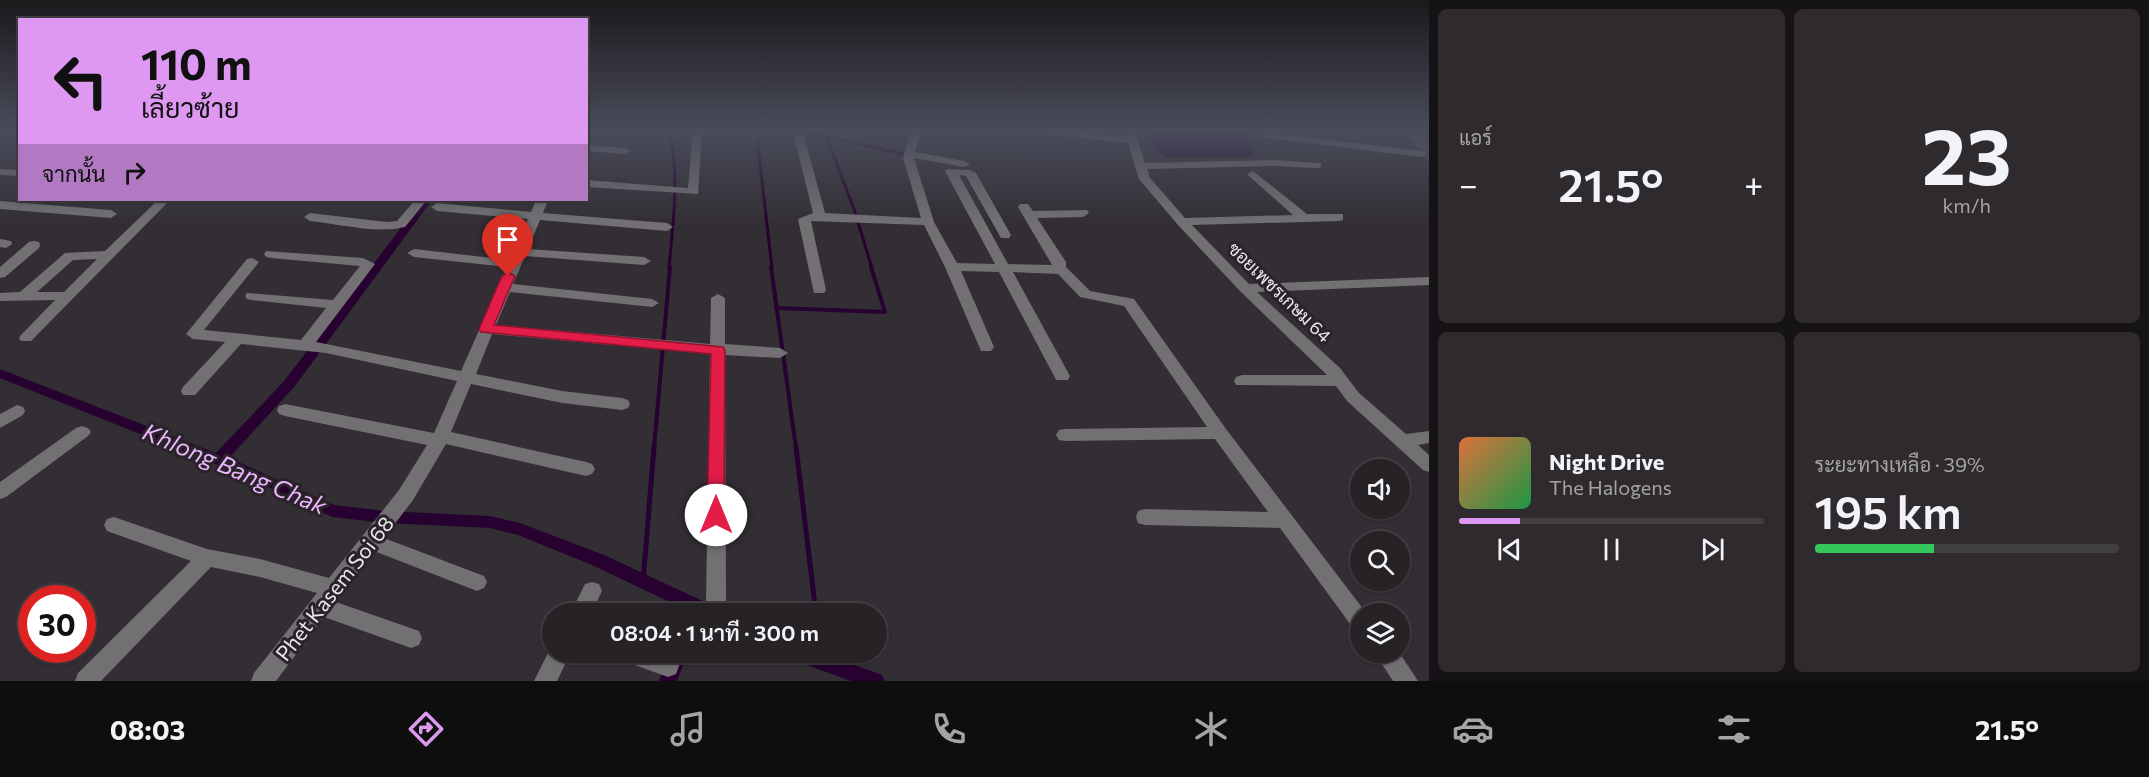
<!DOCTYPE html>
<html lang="th">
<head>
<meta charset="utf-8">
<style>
	body { margin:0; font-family:Commissioner,Sarabun,sans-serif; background:#2e2a2e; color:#f1f3f6; height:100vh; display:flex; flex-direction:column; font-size:22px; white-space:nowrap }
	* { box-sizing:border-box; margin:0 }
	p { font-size:20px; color:#a4a4a7 }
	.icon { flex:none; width:33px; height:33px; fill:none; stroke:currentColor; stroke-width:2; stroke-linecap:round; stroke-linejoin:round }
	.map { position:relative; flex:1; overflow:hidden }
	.panel { display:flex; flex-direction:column; gap:9px; padding:9px; background:#151315; width:720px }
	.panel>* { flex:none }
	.top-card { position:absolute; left:18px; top:18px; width:570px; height:183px; border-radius:0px; box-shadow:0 2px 4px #0004,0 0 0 2px #423f43; background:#de98f2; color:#111; overflow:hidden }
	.fabs { position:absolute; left:1350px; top:459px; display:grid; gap:12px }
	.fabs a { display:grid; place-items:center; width:60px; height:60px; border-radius:50%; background:#262226; box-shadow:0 2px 4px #0004,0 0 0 2px #423f43; font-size:30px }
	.speed { position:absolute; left:18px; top:585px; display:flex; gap:12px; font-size:30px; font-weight:700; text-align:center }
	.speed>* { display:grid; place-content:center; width:78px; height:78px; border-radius:50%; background:#262226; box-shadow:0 2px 4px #0004,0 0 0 2px #423f43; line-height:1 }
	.speed .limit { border:9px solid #d22; background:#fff; color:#111 }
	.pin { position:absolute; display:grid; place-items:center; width:51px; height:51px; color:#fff; margin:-62px -26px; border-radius:50% 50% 50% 0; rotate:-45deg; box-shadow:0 0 6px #0007 }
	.pin .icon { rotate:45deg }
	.me { position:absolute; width:66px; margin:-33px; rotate:0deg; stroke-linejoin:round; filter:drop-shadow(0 0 4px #0008) }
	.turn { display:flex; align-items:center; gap:21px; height:126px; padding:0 24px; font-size:27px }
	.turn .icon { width:78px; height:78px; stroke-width:2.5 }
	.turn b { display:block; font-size:42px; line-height:51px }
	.then { display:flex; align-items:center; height:57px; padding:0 24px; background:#0003; gap:12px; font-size:22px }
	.big { font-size:45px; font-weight:600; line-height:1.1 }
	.panel .widget { flex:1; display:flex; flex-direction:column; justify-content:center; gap:9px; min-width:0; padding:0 21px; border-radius:9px; background:#2e2a2e }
	.panel .dial { align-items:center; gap:0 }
	.dial b { font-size:78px; line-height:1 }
	.song { display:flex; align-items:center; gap:18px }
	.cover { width:72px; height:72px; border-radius:9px; background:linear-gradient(135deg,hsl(20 70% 55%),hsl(140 70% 35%)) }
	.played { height:6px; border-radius:3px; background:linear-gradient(90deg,#de98f2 20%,#423f43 20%) }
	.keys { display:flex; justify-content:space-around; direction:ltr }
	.heat { display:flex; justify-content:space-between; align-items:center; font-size:33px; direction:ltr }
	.charge { height:9px; border-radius:4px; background:linear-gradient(90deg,#34c759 39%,#423f43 0) }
	.panel .tiles { flex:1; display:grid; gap:9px; grid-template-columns:repeat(2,1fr) }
	.trip { position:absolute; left:542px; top:603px; width:345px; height:60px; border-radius:30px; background:#262226; box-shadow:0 2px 4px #0004,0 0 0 2px #423f43; font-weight:600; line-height:60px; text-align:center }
	.tab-bar { display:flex; height:96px; justify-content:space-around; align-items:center; background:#0f0e0f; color:#a4a4a7 }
	.tab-bar .icon { width:42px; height:42px }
	.tab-bar .on { color:#de98f2 }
	.tab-bar b { font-size:27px; color:#f1f3f6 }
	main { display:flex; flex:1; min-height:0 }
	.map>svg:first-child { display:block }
	.green { fill:#5f4368 }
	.water { fill:#270230 }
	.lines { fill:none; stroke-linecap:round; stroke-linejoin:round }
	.stream-far2 { stroke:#270230; stroke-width:3 }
	.stream-far1 { stroke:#270230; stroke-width:4 }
	.stream { stroke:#270230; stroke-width:5 }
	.canal { fill:#270230; fill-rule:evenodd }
	.minor { fill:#727073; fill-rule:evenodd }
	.route { fill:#e11d48; stroke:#92132f; stroke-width:1.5 }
	.labels { text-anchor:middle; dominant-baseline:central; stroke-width:6; stroke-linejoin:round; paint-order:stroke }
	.street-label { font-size:18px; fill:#eae7eb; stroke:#282429 }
	.near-street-label { font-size:21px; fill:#eae7eb; stroke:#282429 }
	.near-water-label { font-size:24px; font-style:italic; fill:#edb5fd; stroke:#282429 }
</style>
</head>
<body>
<main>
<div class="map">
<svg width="1429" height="681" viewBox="0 0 1429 681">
	<rect width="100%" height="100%" fill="#322e33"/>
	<polygon class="green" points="1403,129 1429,129 1429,162"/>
	<polygon class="water" points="1145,129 1243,129 1254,154 1244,157 1166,157 1157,151"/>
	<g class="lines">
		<g class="stream-far2">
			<path d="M669 129C680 173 673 223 669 268"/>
			<polyline points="756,129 772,268"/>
			<polyline points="793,129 907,155"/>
			<polyline points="826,136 854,209 872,268"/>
		</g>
		<g class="stream-far1">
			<polyline points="771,267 796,448"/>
			<polyline points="776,308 885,312 871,267"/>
			<polyline points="654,448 670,267"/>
		</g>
		<g class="stream">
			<polyline points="796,447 816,614"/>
			<polyline points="643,582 654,447"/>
			<polyline points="820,652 821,663"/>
		</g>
		<g class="canal">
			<polygon points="422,200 432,200 295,386 229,458 334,505 386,511 490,516 520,523 604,555 720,609 722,614 695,614 592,565 518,535 490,528 386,523 332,517 245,476 0,378 0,369 216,453 285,380"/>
			<polygon points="670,652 688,652 677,681 659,681"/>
			<polygon points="784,652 819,652 882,675 885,681 851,681 787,658"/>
		</g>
		<g class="minor">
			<polygon points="693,129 702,131 698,194 586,187 586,180 688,188"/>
			<polygon points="912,129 922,129 915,152 964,161 970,164 964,167 914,158 934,222 957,263 995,264 945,171 947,169 970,170 976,173 1011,235 1009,238 1001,238 966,176 959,175 1008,264 1052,265 1018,207 1020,204 1028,204 1033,211 1087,210 1089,213 1083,217 1037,218 1066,262 1066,267 1090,291 1134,299 1226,429 1367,614 1360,614 1360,631 1353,628 1280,528 1145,525 1138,523 1136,517 1138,511 1145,509 1268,512 1215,439 1065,441 1059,440 1056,435 1059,430 1065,429 1207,427 1124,306 1080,297 1058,274 1013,272 1070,376 1068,380 1056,380 1054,376 999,272 961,271 994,347 991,351 981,351 945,267 924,225 811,221 826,290 824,293 814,293 798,219 813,213 794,136 799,133 804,136 825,213 921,218 903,158"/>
			<polygon points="1024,129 1055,129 1126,136 1124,129 1134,129 1145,163 1274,160 1321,163 1321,167 1317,168 1274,166 1147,169 1150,178 1185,218 1293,215 1249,176 1247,174 1253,171 1307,214 1343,214 1343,220 1339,221 1192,225 1249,284 1429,277 1429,285 1257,292 1340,368 1359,393 1406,434 1429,431 1429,443 1418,445 1429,455 1429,472 1423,470 1347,401 1336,386 1236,385 1234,381 1236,377 1242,375 1327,375 1240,291 1178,225 1139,179 1128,143 1029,132"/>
			<polygon points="1264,132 1422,151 1427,154 1422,157 1260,137 1260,133"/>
			<polygon points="586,145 625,148 630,151 625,154 586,151"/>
			<polygon points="0,169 20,170 20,176 0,175"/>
			<path d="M158 200H170L31 341H21L19 338 21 335 55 300 0 301V293L20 292 65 253 105 251ZM97 259 64 292H37L73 260Z"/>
			<path d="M415 200H427L405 227C375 234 340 224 310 221L304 217 310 213 387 222 397 221Z"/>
			<polygon points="536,200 548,200 543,213 667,223 673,227 667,231 540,220 528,249 644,257 651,261 644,265 525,256 513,284 652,299 659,303 652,307 510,292 496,325 710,344 711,298 718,294 725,298 725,344 780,348 788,353 780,358 725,355 726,602 723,609 716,611 709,609 706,602 710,354 492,334 476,374 562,391 622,398 628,400 630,404 628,408 622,410 562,403 471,384 451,432 586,462 592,464 595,469 592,474 586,476 446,444 413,500 384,538 484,576 487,582 484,588 477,591 374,551 336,602 419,631 422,638 419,645 411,648 324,617 276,681 251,681 254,673 317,593 260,577 211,567 101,681 75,681 78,673 191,561 107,531 104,525 107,519 114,517 207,549 260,559 329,578 399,490 427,445 285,416 279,414 277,410 279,406 285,404 434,433 457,381 326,353 241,344 195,395 183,395 181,391 183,387 225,342 193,339 186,334 247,259 252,258 259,262 204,330 301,340 326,308 252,300 247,299 245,296 247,293 333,300 360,266 271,258 266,257 264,254 266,251 363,258 375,264 316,342 461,371 507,267 414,257 407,253 414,249 510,260 528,219 437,211 431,207 437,203 531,212"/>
			<polygon points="0,201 111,210 117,214 111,218 0,209"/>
			<polygon points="0,239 11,241 12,244 6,248 0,247"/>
			<polygon points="34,241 39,242 40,245 39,248 5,277 0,278 0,267 29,242"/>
			<polygon points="17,405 23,407 25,411 23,415 0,428 0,414"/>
			<polygon points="82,426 88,428 91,432 88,436 6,497 0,499 0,482 76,428"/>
			<polygon points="592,582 599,584 602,591 591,614 570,614 585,584"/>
			<polygon points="552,645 552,652 571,652 557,681 534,681"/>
			<polygon points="615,652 660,652 676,658 679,666 676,674 668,677 618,659"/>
			<polygon points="1374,652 1399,652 1418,681 1393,681"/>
		</g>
	</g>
	<linearGradient id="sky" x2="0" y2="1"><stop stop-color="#1c191c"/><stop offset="0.58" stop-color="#494c5b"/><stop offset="1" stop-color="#494c5b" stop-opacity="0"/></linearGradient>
	<rect width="1429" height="224" fill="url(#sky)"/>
	<polygon class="route" points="508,272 515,276 494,325 723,347 725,350 724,515 722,520 716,522 710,520 707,515 711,354 481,332 479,329 502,276"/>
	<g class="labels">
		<g class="street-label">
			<text transform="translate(1280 292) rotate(44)">ซอยเพชรเกษม 64</text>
		</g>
		<g class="near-street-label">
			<text transform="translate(334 588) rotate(-52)">Phet Kasem Soi 68</text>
		</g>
		<g class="near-water-label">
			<text transform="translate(235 468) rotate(23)">Khlong Bang Chak</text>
		</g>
	</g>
</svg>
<div class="fabs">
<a><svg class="icon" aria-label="sound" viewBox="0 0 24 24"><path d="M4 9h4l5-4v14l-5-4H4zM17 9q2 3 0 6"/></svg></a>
<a><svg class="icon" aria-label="search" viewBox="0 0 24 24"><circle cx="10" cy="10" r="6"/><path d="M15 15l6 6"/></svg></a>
<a><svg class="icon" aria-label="layers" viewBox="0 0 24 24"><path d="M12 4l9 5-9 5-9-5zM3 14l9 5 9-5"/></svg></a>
</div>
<div class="speed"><div class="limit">30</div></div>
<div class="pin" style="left:508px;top:276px;background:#d93025"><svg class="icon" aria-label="arrive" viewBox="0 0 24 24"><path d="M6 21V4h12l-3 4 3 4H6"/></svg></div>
<svg class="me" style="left:716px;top:515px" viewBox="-20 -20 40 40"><circle r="19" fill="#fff"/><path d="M0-13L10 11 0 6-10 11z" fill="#e11d48"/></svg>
<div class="trip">08:04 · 1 นาที · 300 m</div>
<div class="top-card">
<div class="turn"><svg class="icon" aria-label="left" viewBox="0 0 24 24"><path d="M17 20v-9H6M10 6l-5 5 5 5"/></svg><div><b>110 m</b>เลี้ยวซ้าย</div></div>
<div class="then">จากนั้น<svg class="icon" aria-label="right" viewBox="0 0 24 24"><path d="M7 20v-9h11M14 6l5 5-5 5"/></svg></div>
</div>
</div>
<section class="panel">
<div class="tiles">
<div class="widget"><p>แอร์</p>
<div class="heat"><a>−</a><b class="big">21.5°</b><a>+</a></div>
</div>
<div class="widget dial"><b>23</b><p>km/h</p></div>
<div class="widget">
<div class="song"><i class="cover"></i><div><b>Night Drive</b><p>The Halogens</p></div></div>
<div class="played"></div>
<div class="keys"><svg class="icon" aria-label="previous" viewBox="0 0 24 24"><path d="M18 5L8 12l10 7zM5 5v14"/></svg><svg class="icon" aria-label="pause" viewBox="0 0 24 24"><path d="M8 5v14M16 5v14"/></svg><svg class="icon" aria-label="next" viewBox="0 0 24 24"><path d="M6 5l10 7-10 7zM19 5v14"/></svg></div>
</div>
<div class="widget"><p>ระยะทางเหลือ · 39%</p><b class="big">195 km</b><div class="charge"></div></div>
</div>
</section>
</main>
<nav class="tab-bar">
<b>08:03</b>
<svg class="icon on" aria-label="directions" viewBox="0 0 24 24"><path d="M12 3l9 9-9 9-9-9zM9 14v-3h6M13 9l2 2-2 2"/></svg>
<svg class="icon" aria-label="music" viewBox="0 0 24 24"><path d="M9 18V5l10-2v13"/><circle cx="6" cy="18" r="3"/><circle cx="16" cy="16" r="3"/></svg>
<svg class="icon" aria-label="phone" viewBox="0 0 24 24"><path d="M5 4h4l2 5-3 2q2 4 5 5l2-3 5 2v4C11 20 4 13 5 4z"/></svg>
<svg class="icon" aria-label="climate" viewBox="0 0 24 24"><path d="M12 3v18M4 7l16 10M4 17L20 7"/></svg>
<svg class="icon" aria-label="car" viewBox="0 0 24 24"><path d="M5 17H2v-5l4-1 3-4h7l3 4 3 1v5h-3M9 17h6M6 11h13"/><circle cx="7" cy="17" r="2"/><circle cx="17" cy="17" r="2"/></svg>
<svg class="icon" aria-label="filters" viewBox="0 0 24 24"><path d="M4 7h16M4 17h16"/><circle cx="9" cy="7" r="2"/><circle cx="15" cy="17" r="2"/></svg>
<b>21.5°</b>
</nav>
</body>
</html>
